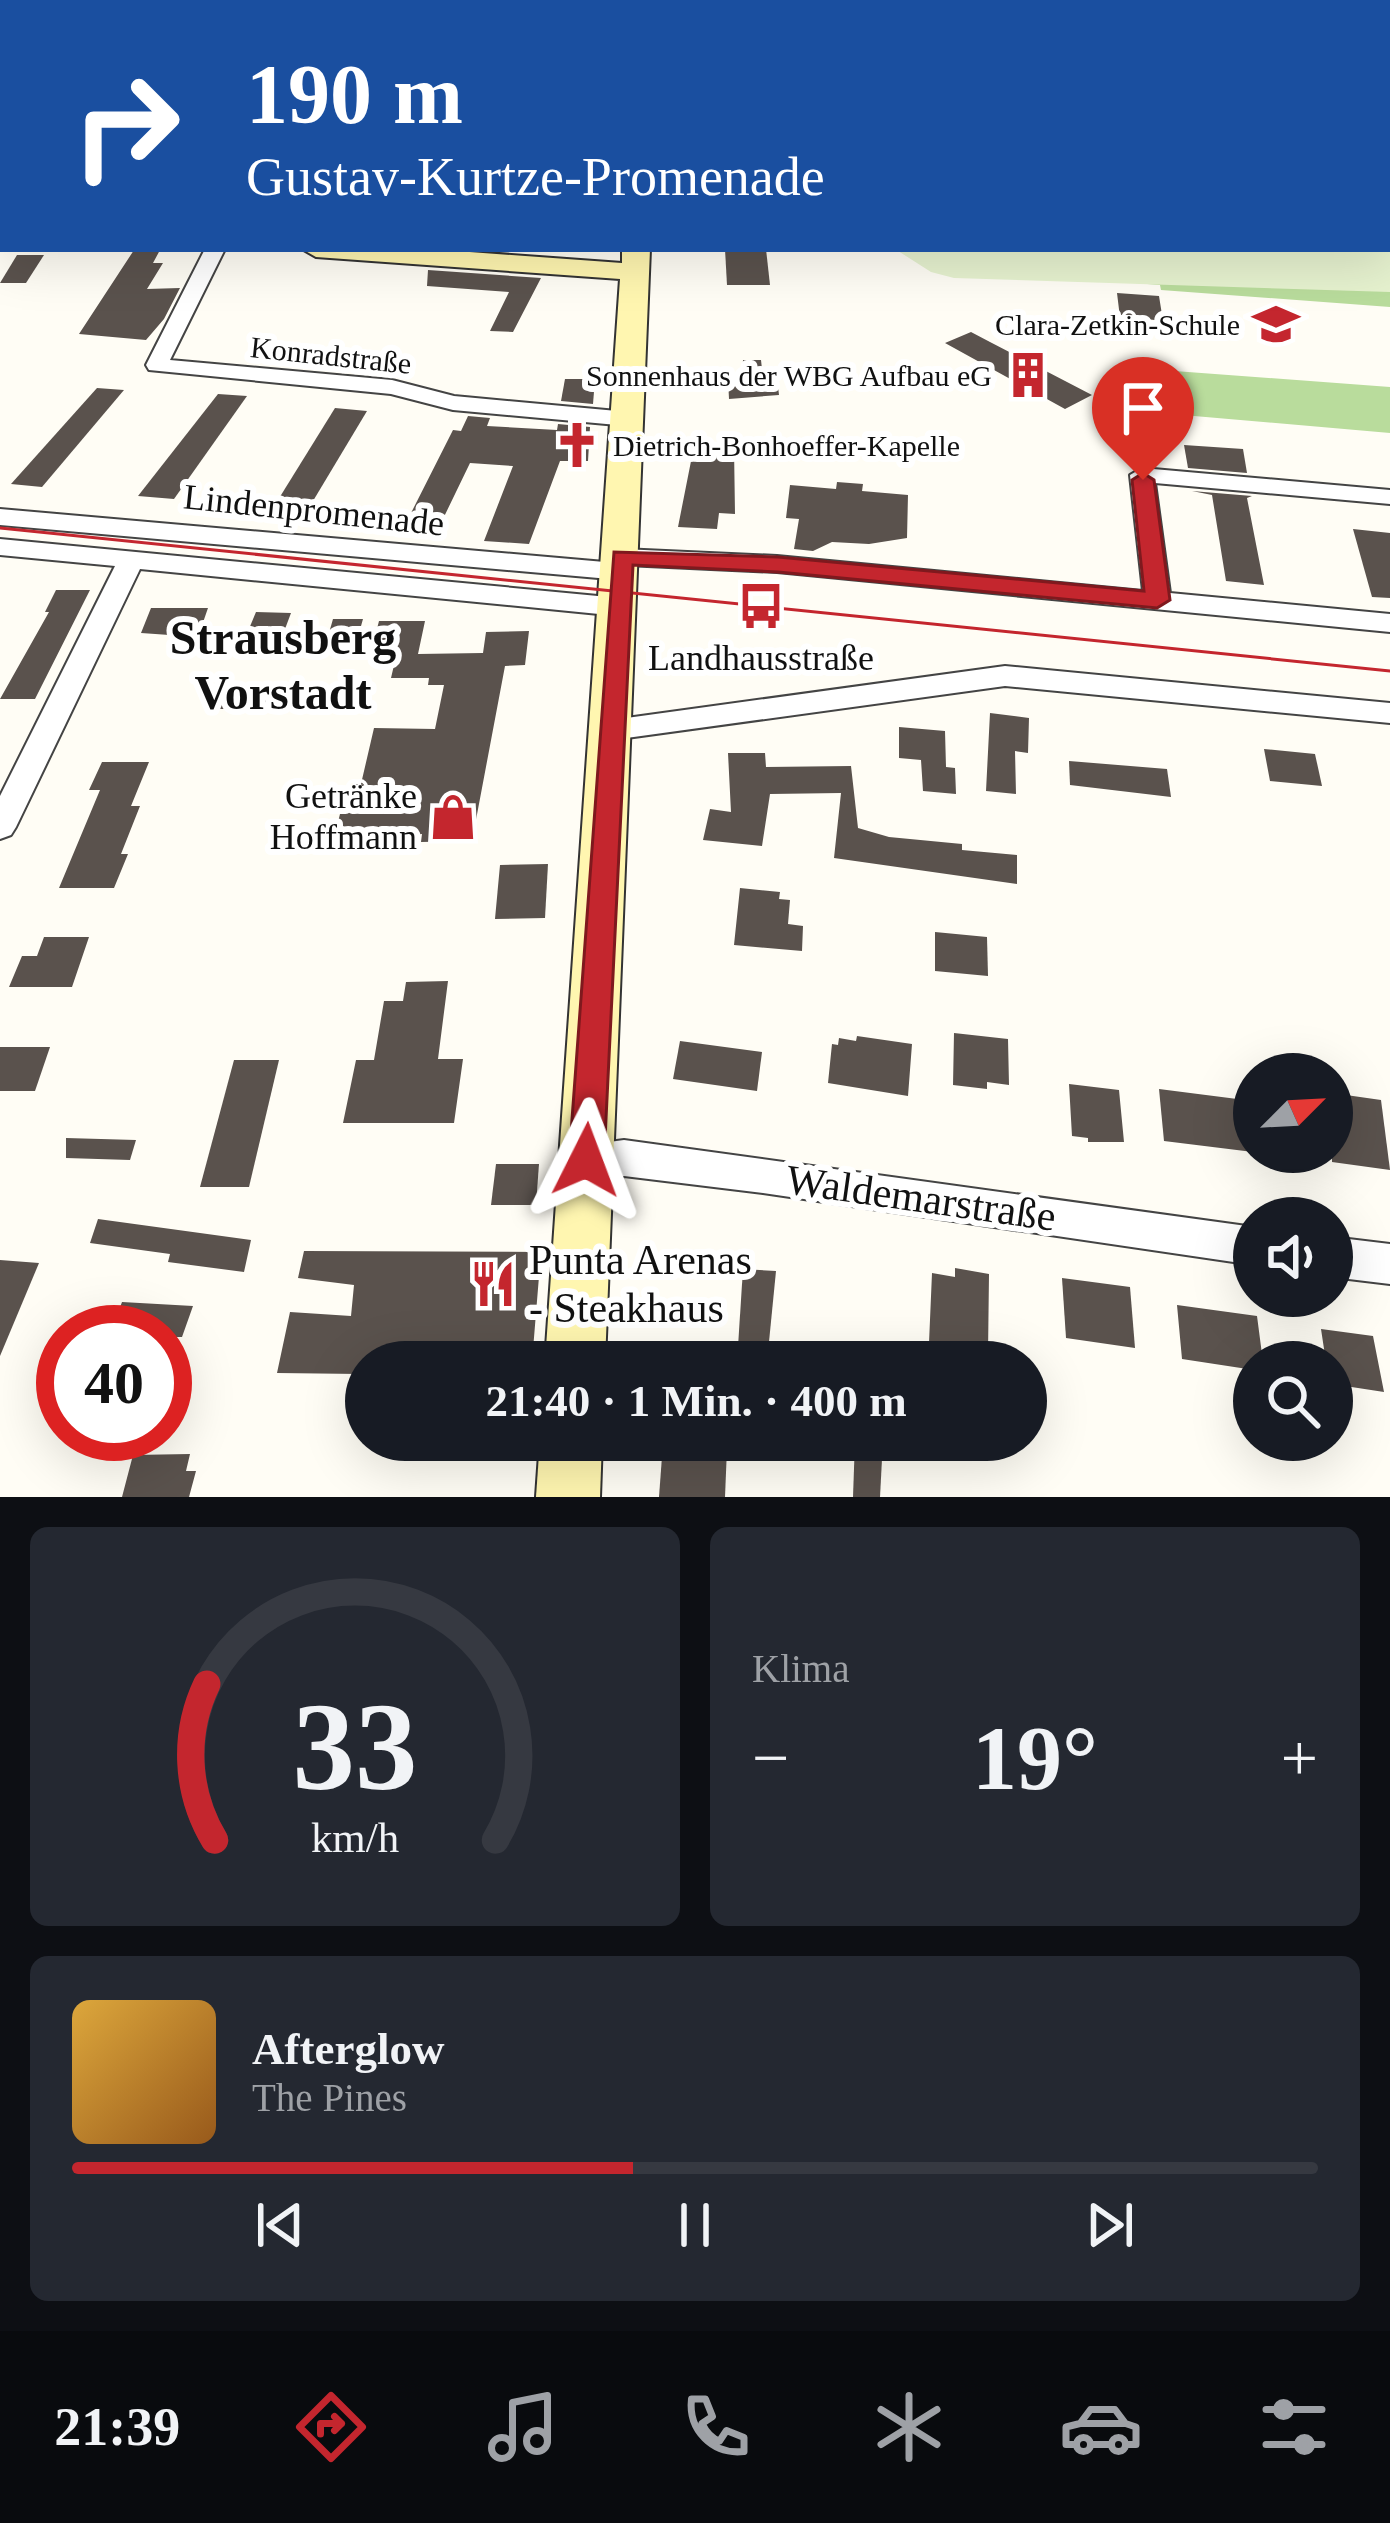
<!DOCTYPE html>
<html lang="de">
<head>
<meta charset="utf-8">
<style>
	body { margin:0; font-family:"Times New Roman",serif; background:#242831; color:#f1f3f6; height:100vh; display:flex; flex-direction:column; font-size:45px; white-space:nowrap }
	* { box-sizing:border-box; margin:0 }
	p { font-size:39px; color:#9ea1a6 }
	.icon { flex:none; width:66px; height:66px; fill:none; stroke:currentColor; stroke-width:2; stroke-linecap:round; stroke-linejoin:round }
	.map { position:relative; height:1497px; overflow:hidden }
	.side { display:flex; flex-direction:column; gap:30px; padding:30px; background:#0d0f14; flex:1 }
	.side>* { flex:none }
	.guide { position:absolute; left:0px; top:0px; width:1392px; height:252px; box-shadow:0 12px 48px #0002; background:#1a4fa0; color:#fff; overflow:hidden }
	.needle { width:78px; rotate:66deg }
	.buttons { position:absolute; left:1233px; top:1053px; display:grid; gap:24px }
	.buttons a { display:grid; place-items:center; width:120px; height:120px; border-radius:50%; background:#171b24; box-shadow:0 12px 48px #0002; font-size:60px }
	.speed { position:absolute; left:36px; top:1305px; display:flex; gap:24px; font-size:60px; font-weight:700; text-align:center }
	.speed>* { display:grid; place-content:center; width:156px; height:156px; border-radius:50%; background:#171b24; box-shadow:0 12px 48px #0002; line-height:1 }
	.speed .limit { border:18px solid #d22; background:#fff; color:#111 }
	.pin { position:absolute; display:grid; place-items:center; width:102px; height:102px; color:#fff; margin:-123px -51px; border-radius:50% 50% 50% 0; rotate:-45deg; box-shadow:0 0 12px #0007 }
	.pin .icon { rotate:45deg }
	.me { position:absolute; width:132px; margin:-66px; rotate:3deg; stroke-linejoin:round; filter:drop-shadow(0 0 9px #0008) }
	.turn { display:flex; align-items:center; gap:42px; height:252px; padding:0 48px; font-size:54px }
	.turn .icon { width:156px; height:156px; stroke-width:2.5 }
	.turn b { display:block; font-size:84px; line-height:102px }
	.big { font-size:90px; font-weight:700; line-height:1.1 }
	.side .tile { flex:1; display:flex; flex-direction:column; justify-content:center; gap:18px; min-width:0; padding:0 42px; border-radius:18px; background:#242831 }
	.side .dial { align-items:center; gap:0 }
	.dial svg { height:312px; overflow:visible; fill:none; stroke:#363941; stroke-width:7; stroke-linecap:round; text-anchor:middle }
	.dial text { fill:#f1f3f6; stroke:none }
	.song { display:flex; align-items:center; gap:36px }
	.cover { width:144px; height:144px; border-radius:18px; background:linear-gradient(135deg,hsl(40 70% 55%),hsl(30 70% 35%)) }
	.played { height:12px; border-radius:6px; background:linear-gradient(90deg,#c4262e 45%,#363941 45%) }
	.keys { display:flex; justify-content:space-around; direction:ltr }
	.heat { display:flex; justify-content:space-between; align-items:center; font-size:66px; direction:ltr }
	.side .tiles { flex:1; display:grid; gap:30px; grid-template-columns:1fr 1fr }
	.tile:last-child { grid-column:span 2 }
	.trip { position:absolute; left:345px; top:1341px; width:702px; height:120px; border-radius:60px; background:#171b24; box-shadow:0 12px 48px #0002; font-weight:700; line-height:120px; text-align:center }
	.tabs { display:flex; height:192px; justify-content:space-around; align-items:center; background:#090b0e; color:#9ea1a6 }
	.tabs .icon { width:84px; height:84px }
	.tabs .current { color:#c4262e }
	.tabs b { font-size:54px; color:#f1f3f6 }
	.map>svg:first-child { display:block }
	.forest { fill:#b9dc9c }
	.pitch { fill:#e6f2cf }
	.building { fill:#5a524d }
	.lines { fill:none; stroke-linecap:round; stroke-linejoin:round }
	.street-casing { stroke:#444; stroke-width:4 }
	.secondary-casing { stroke:#333; stroke-width:4 }
	.street { fill:#fff; fill-rule:evenodd }
	.secondary { fill:#fff6b0; fill-rule:evenodd }
	.tram { stroke:#c4262e; stroke-width:3 }
	.route { fill:#c4262e; stroke:#7f191e; stroke-width:3 }
	.labels { text-anchor:middle; dominant-baseline:central; stroke-width:12; stroke-linejoin:round; paint-order:stroke }
	.far-poi-label { font-size:30px; fill:#111; stroke:#fff; text-anchor:end }
	.far-street-label { font-size:30px; fill:#111; stroke:#fff }
	.street-label { font-size:36px; fill:#111; stroke:#fff }
	.poi-label { font-size:36px; fill:#111; stroke:#fff }
	.near-street-label { font-size:42px; fill:#111; stroke:#fff }
	.near-poi-label { font-size:42px; fill:#111; stroke:#fff; text-anchor:start }
	.district-label { font-size:48px; font-weight:bold; fill:#111; stroke:#fff }
</style>
</head>
<body>
<div class="map">
<svg width="1390" height="1497" viewBox="0 0 1390 1497">
	<rect width="100%" height="100%" fill="#fffdf5"/>
	<g class="forest">
		<polygon points="1390,126 1390,307 1161,290 1160,285 1122,282 1185,249 1389,249"/>
		<polygon points="1161,370 1390,387 1390,433 1171,414"/>
	</g>
	<polygon class="pitch" points="674,0 1390,0 1390,292 954,278 931,272 895,249 1389,249 1389,3 661,3"/>
	<g class="building">
		<polygon points="725,249 766,249 770,285 727,285"/>
		<polygon points="134,250 160,250 153,263 163,263 147,289 180,288 164,319 146,340 79,334"/>
		<polygon points="17,255 44,255 26,283 0,283"/>
		<polygon points="428,270 541,278 513,332 490,331 509,292 427,286"/>
		<polygon points="1117,293 1159,296 1163,321 1146,319 1148,336 1122,334"/>
		<polygon points="971,332 990,342 1092,395 1065,409 945,343"/>
		<polygon points="743,360 761,360 762,369 776,369 779,395 729,399 728,379 742,379"/>
		<polygon points="565,379 595,379 593,404 561,401"/>
		<polygon points="97,388 124,390 42,487 11,484"/>
		<polygon points="218,394 247,396 174,499 138,496"/>
		<polygon points="335,408 367,411 307,511 273,508"/>
		<polygon points="468,416 490,418 487,426 557,430 558,424 590,427 588,461 560,461 529,544 484,541 513,466 470,463 441,523 408,519 453,430 461,431"/>
		<polygon points="1184,445 1243,449 1247,473 1188,468"/>
		<polygon points="694,446 734,447 735,514 719,513 717,529 678,527"/>
		<polygon points="837,482 863,484 862,491 908,495 907,538 869,544 832,542 813,551 794,549 799,519 786,518 790,485 836,489"/>
		<polygon points="1192,491 1252,496 1247,498 1264,585 1226,581 1212,495"/>
		<polygon points="1353,529 1390,533 1390,598 1372,597"/>
		<polygon points="56,590 90,590 35,699 0,699 49,612 45,612"/>
		<polygon points="151,608 208,608 198,637 141,633"/>
		<polygon points="256,612 291,613 282,637 246,636"/>
		<polygon points="333,619 363,619 357,640 327,640"/>
		<polygon points="379,621 425,621 418,654 483,653 486,632 529,631 525,665 505,666 472,841 421,842 422,834 333,842 345,794 353,793 356,784 361,784 374,728 435,729 444,685 428,685 429,678 391,678 398,648 372,648"/>
		<polygon points="274,688 268,709 208,709 215,689"/>
		<polygon points="990,713 1029,718 1028,753 1015,751 1016,794 986,791"/>
		<polygon points="899,727 945,731 946,767 955,768 956,794 923,791 921,760 899,758"/>
		<polygon points="1264,749 1315,754 1322,786 1270,781"/>
		<polygon points="728,753 765,753 766,767 851,766 858,828 889,837 962,844 962,850 1017,855 1017,884 834,858 841,793 770,794 762,846 703,840 710,809 731,812"/>
		<polygon points="1069,761 1167,769 1171,797 1070,785"/>
		<polygon points="102,762 149,762 131,806 140,806 121,854 128,854 114,888 59,888 100,790 89,790"/>
		<polygon points="548,864 545,918 495,919 500,865"/>
		<polygon points="740,888 780,892 779,899 790,900 788,924 803,926 802,951 734,945"/>
		<polygon points="935,932 987,937 988,976 935,971"/>
		<polygon points="44,937 89,937 72,987 9,987 22,956 37,956"/>
		<polygon points="448,981 438,1059 463,1059 454,1123 343,1123 356,1060 374,1060 384,1001 403,1001 406,982"/>
		<polygon points="954,1033 1008,1039 1009,1085 987,1082 987,1089 953,1085"/>
		<polygon points="857,1036 912,1044 908,1096 828,1083 832,1044 838,1045 839,1038 856,1041"/>
		<polygon points="680,1041 762,1052 757,1091 673,1079"/>
		<polygon points="0,1047 50,1047 35,1091 0,1091"/>
		<polygon points="234,1060 279,1060 249,1187 200,1187"/>
		<polygon points="1069,1084 1119,1090 1124,1142 1088,1142 1088,1138 1072,1136"/>
		<polygon points="1159,1089 1245,1100 1253,1152 1164,1141"/>
		<polygon points="1332,1093 1381,1100 1390,1170 1332,1162"/>
		<polygon points="66,1138 136,1140 130,1160 66,1158"/>
		<polygon points="496,1164 539,1164 536,1205 491,1205"/>
		<polygon points="98,1219 251,1240 244,1272 168,1262 170,1254 90,1243"/>
		<polygon points="304,1251 541,1252 532,1362 362,1362 360,1374 277,1373 290,1312 351,1316 354,1285 298,1278"/>
		<polygon points="0,1260 39,1263 0,1356"/>
		<polygon points="955,1268 989,1274 988,1354 929,1343 932,1273 955,1277"/>
		<polygon points="743,1269 776,1271 767,1362 737,1362"/>
		<polygon points="1062,1278 1130,1287 1135,1348 1066,1338"/>
		<polygon points="122,1302 193,1306 182,1337 165,1337 165,1332 111,1332"/>
		<polygon points="1177,1305 1257,1316 1263,1362 1254,1362 1254,1370 1182,1359"/>
		<polygon points="1321,1329 1373,1336 1384,1392 1332,1384 1332,1362 1326,1362"/>
		<polygon points="855,1440 883,1440 880,1497 853,1497"/>
		<polygon points="663,1443 727,1448 725,1497 659,1497"/>
		<polygon points="190,1454 186,1471 196,1471 189,1497 122,1497 133,1455"/>
	</g>
	<g class="lines">
		<defs>
			<g id="street">
				<rect x="415" y="0" width="14" height="3"/>
				<polygon points="205,249 225,249 170,360 392,380 454,396 628,412 639,419 628,426 453,410 391,394 149,370 146,365"/>
				<polygon points="1142,468 1390,490 1390,504 1155,483 1170,593 1390,614 1390,632 777,572 626,565 634,572 621,580 0,525 0,509 616,563 609,557 622,549 777,556 1143,591 1130,475"/>
				<polygon points="0,539 619,598 632,607 619,616 140,569 16,827 11,835 0,839 0,796 115,566 0,555"/>
				<polygon points="1005,666 1390,703 1390,723 1005,686 612,740 597,730 612,720"/>
				<polygon points="624,1140 1254,1227 1254,1265 763,1193 624,1176 586,1178 572,1173 567,1160 572,1147"/>
				<polygon points="1332,1237 1390,1244 1390,1284 1332,1277"/>
			</g>
			<g id="secondary">
				<polygon points="611,0 631,0 633,3 613,3"/>
				<polygon points="0,216 3,217 3,233 0,232"/>
				<polygon points="302,249 429,249 622,263 622,249 650,249 605,1362 545,1362 620,279 316,257"/>
				<polygon points="540,1440 602,1440 600,1497 536,1497"/>
			</g>
		</defs>
		<use href="#street" class="street-casing"/>
		<use href="#secondary" class="secondary-casing"/>
		<use href="#street" class="street"/>
		<use href="#secondary" class="secondary"/>
		<polyline class="tram" points="0,528 1390,671"/>
	</g>
	<polygon class="route" points="1143,473 1154,480 1170,600 1157,608 778,572 633,565 604,1160 599,1171 586,1176 574,1171 569,1160 614,552 778,557 1144,591 1132,480"/>
	<defs>
		<symbol id="school-bare" viewBox="-9 -9 18 18"><path d="M0-5L7-2L0 1L-7-2ZM-4 1L0 2.5L4 1V4Q0 6-4 4Z" fill="#c4262e" stroke="#fff" stroke-width="2.5" paint-order="stroke"/></symbol>
		<symbol id="building-bare" viewBox="-9 -9 18 18"><path d="M-4-6H4V6H1V3H-1V6H-4ZM-2.5-4.3h1.7v1.8h-1.7ZM.8-4.3h1.7v1.8H.8ZM-2.5-1h1.7V.8h-1.7ZM.8-1h1.7V.8H.8Z" fill="#c4262e" stroke="#fff" stroke-width="2.5" paint-order="stroke"/></symbol>
		<symbol id="church-bare" viewBox="-9 -9 18 18"><path d="M-1.2-6h2.4v3.5h3.3v2.4h-3.3V6h-2.4V-.1h-3.3v-2.4h3.3Z" fill="#c4262e" stroke="#fff" stroke-width="2.5" paint-order="stroke"/></symbol>
		<symbol id="bus-bare" viewBox="-9 -9 18 18"><path d="M-5-6H5V4H4V6H2V4H-2V6H-4V4H-5ZM-3.5-4V0h7V-4ZM-3.5 1.2v1.5H-2V1.2ZM2 1.2v1.5H3.5V1.2Z" fill="#c4262e" stroke="#fff" stroke-width="2.5" paint-order="stroke"/></symbol>
		<symbol id="shop-bare" viewBox="-9 -9 18 18"><path d="M-5-2.5h2.3a2.7 3.5 0 0 1 5.4 0H5L5.5 6h-11ZM-1.5-2.5h3a1.5 2.3 0 0 0-3 0Z" fill="#c4262e" stroke="#fff" stroke-width="2.5" paint-order="stroke"/></symbol>
		<symbol id="restaurant-bare" viewBox="-9 -9 18 18"><path d="M-5-6h1v4h1v-4h1v4h1v-4h1v5L-1.5 .5V6h-2V.5L-5-1ZM5-6V6H3V1.5H1.5Q1.5-4 5-6Z" fill="#c4262e" stroke="#fff" stroke-width="2.5" paint-order="stroke"/></symbol>
	</defs>
	<g fill-rule="evenodd">
		<use href="#school-bare" x="1243" y="291" width="66" height="66"/>
		<use href="#building-bare" x="995" y="342" width="66" height="66"/>
		<use href="#church-bare" x="544" y="412" width="66" height="66"/>
		<use href="#bus-bare" x="728" y="573" width="66" height="66"/>
		<use href="#shop-bare" x="420" y="784" width="66" height="66"/>
		<use href="#restaurant-bare" x="460" y="1251" width="66" height="66"/>
	</g>
	<g class="labels">
		<g class="far-poi-label">
			<text x="1240" y="324">Clara-Zetkin-Schule</text>
			<text x="992" y="375">Sonnenhaus der WBG Aufbau eG</text>
			<text x="613" y="445" text-anchor="start">Dietrich-Bonhoeffer-Kapelle</text>
		</g>
		<g class="far-street-label">
			<text transform="translate(331 355) rotate(6)">Konradstraße</text>
		</g>
		<g class="street-label">
			<text transform="translate(314 510) rotate(6)">Lindenpromenade</text>
		</g>
		<g class="poi-label">
			<text x="761" y="658">Landhausstraße</text>
			<text x="417" y="796" text-anchor="end">Getränke<tspan x="417" dy="41">Hoffmann</tspan></text>
		</g>
		<g class="near-street-label">
			<text transform="translate(921 1198) rotate(8)">Waldemarstraße</text>
		</g>
		<g class="near-poi-label">
			<text x="529" y="1260">Punta Arenas<tspan x="529" dy="48">- Steakhaus</tspan></text>
		</g>
		<g class="district-label">
			<text x="283" y="637">Strausberg<tspan x="283" dy="55">Vorstadt</tspan></text>
		</g>
	</g>
</svg>
<div class="buttons">
<a><svg class="needle" viewBox="-14 -14 28 28"><path d="M0-13l5 13h-10z" fill="#e53935"/><path d="M0 13l5-13h-10z" fill="#9ea1a6"/></svg></a>
<a><svg class="icon" aria-label="sound" viewBox="0 0 24 24"><path d="M4 9h4l5-4v14l-5-4H4zM17 9q2 3 0 6"/></svg></a>
<a><svg class="icon" aria-label="search" viewBox="0 0 24 24"><circle cx="10" cy="10" r="6"/><path d="M15 15l6 6"/></svg></a>
</div>
<div class="speed"><div class="limit">40</div></div>
<div class="pin" style="left:1143px;top:480px;background:#d93025"><svg class="icon" aria-label="arrive" viewBox="0 0 24 24"><path d="M6 21V4h12l-3 4 3 4H6"/></svg></div>
<svg class="me" style="left:586px;top:1160px" viewBox="-20 -20 40 40"><path d="M0-17L14 15 0 8-14 15z" fill="#c4262e" stroke="#fff" stroke-width="4"/></svg>
<div class="trip">21:40 · 1 Min. · 400 m</div>
<div class="guide">
<div class="turn"><svg class="icon" aria-label="right" viewBox="0 0 24 24"><path d="M7 20v-9h11M14 6l5 5-5 5"/></svg><div><b>190 m</b>Gustav-Kurtze-Promenade</div></div>
</div>
</div>
<section class="side">
<div class="tiles">
<div class="tile dial"><svg viewBox="0 0 100 80">
<path d="M14 69A42 42 0 1 1 86 69"/>
<path d="M14 69A42 42 0 0 1 12 29" stroke="#c4262e"/>
<text x="50" y="56" font-size="32" font-weight="700">33</text>
<text x="50" y="72" font-size="11">km/h</text>
</svg></div>
<div class="tile"><p>Klima</p>
<div class="heat"><a>−</a><b class="big">19°</b><a>+</a></div>
</div>
<div class="tile">
<div class="song"><i class="cover"></i><div><b>Afterglow</b><p>The Pines</p></div></div>
<div class="played"></div>
<div class="keys"><svg class="icon" aria-label="previous" viewBox="0 0 24 24"><path d="M18 5L8 12l10 7zM5 5v14"/></svg><svg class="icon" aria-label="pause" viewBox="0 0 24 24"><path d="M8 5v14M16 5v14"/></svg><svg class="icon" aria-label="next" viewBox="0 0 24 24"><path d="M6 5l10 7-10 7zM19 5v14"/></svg></div>
</div>
</div>
</section>
<nav class="tabs">
<b>21:39</b>
<svg class="icon current" aria-label="directions" viewBox="0 0 24 24"><path d="M12 3l9 9-9 9-9-9zM9 14v-3h6M13 9l2 2-2 2"/></svg>
<svg class="icon" aria-label="music" viewBox="0 0 24 24"><path d="M9 18V5l10-2v13"/><circle cx="6" cy="18" r="3"/><circle cx="16" cy="16" r="3"/></svg>
<svg class="icon" aria-label="phone" viewBox="0 0 24 24"><path d="M5 4h4l2 5-3 2q2 4 5 5l2-3 5 2v4C11 20 4 13 5 4z"/></svg>
<svg class="icon" aria-label="climate" viewBox="0 0 24 24"><path d="M12 3v18M4 7l16 10M4 17L20 7"/></svg>
<svg class="icon" aria-label="car" viewBox="0 0 24 24"><path d="M5 17H2v-5l4-1 3-4h7l3 4 3 1v5h-3M9 17h6M6 11h13"/><circle cx="7" cy="17" r="2"/><circle cx="17" cy="17" r="2"/></svg>
<svg class="icon" aria-label="filters" viewBox="0 0 24 24"><path d="M4 7h16M4 17h16"/><circle cx="9" cy="7" r="2"/><circle cx="15" cy="17" r="2"/></svg>
</nav>
</body>
</html>
